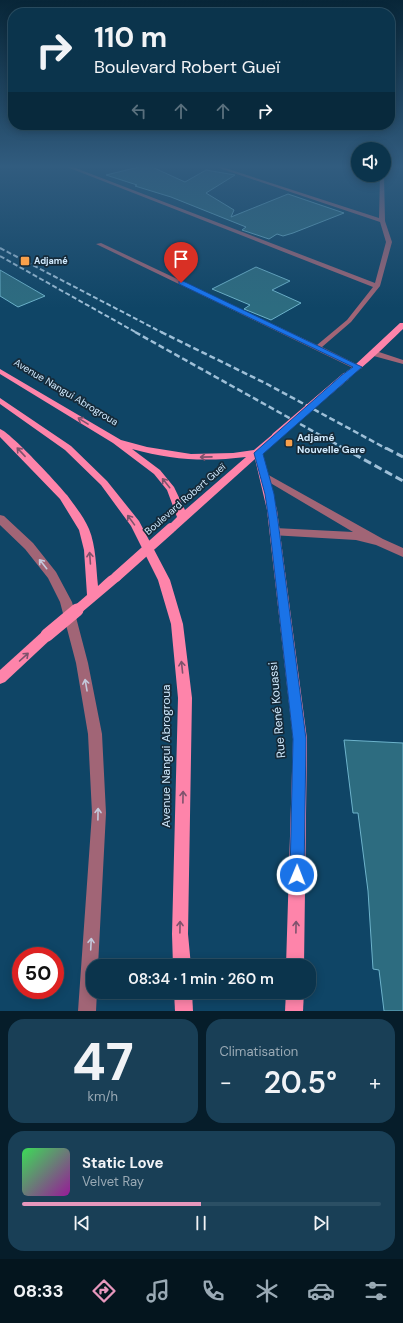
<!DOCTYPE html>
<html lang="fr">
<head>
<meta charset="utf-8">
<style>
	body { margin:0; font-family:"DM Sans",sans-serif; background:#193f56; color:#f1f3f6; height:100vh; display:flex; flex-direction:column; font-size:15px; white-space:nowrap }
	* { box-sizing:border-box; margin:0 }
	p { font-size:13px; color:#9aaab5 }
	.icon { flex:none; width:22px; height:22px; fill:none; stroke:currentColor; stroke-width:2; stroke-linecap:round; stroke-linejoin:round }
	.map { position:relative; height:1011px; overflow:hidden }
	.side { display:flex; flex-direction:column; gap:8px; padding:8px; background:#061d2a; flex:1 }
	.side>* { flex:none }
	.banner { position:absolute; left:8px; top:8px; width:387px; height:122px; border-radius:16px; box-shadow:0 2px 10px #0003,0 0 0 1px #2b4f64; background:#0b344c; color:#f1f3f6; overflow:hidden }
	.fabs { position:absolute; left:351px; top:142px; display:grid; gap:8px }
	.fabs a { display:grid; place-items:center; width:40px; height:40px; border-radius:50%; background:#0b344c; box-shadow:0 2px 10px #0003,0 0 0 1px #2b4f64; font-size:20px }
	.speed { position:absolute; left:12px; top:947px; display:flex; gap:8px; font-size:20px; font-weight:700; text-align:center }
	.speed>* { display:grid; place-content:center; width:52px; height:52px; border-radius:50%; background:#0b344c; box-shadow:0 2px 10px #0003,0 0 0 1px #2b4f64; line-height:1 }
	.speed .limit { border:6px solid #d22; background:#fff; color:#111 }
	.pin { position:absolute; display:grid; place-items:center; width:34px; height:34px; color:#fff; margin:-41px -17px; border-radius:50% 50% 50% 0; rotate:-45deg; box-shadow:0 0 4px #0007 }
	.pin .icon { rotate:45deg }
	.me { position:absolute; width:44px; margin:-22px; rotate:1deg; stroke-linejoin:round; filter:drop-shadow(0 0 3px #0008) }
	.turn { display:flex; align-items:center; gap:14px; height:84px; padding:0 20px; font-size:18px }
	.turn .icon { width:52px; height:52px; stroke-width:2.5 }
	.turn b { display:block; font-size:28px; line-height:34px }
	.lanes { display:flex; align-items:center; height:38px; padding:0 20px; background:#0003; justify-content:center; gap:20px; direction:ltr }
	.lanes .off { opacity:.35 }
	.big { font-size:30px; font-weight:600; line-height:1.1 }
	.side .widget { flex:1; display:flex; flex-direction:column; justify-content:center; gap:6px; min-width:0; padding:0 14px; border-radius:16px; background:#193f56 }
	.side .dial { align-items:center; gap:0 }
	.dial b { font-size:52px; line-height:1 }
	.song { display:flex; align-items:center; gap:12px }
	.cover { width:48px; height:48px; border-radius:6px; background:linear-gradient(135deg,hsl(130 70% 55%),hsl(300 70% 35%)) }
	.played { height:4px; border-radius:2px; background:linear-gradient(90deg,#e797bd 50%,#2b4f64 50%) }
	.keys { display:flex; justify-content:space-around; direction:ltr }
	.heat { display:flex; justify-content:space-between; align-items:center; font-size:22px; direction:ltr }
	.side .tiles { flex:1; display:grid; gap:8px; grid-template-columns:1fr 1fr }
	.widget:last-child { grid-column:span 2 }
	.trip { position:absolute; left:86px; top:959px; width:230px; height:40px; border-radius:16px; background:#0b344c; box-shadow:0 2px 10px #0003,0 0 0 1px #2b4f64; font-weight:600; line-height:40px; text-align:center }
	.tabs { display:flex; height:64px; justify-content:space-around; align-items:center; background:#04151e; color:#9aaab5 }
	.tabs .icon { width:28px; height:28px }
	.tabs .current { color:#e797bd }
	.tabs b { font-size:18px; color:#f1f3f6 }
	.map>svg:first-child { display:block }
	.building { fill:#2d6c80; stroke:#6db3cb }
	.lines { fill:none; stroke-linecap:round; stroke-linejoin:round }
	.minor { fill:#a16576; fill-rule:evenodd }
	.major { fill:#fe84aa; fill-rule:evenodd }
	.rail-far2 { stroke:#9ebfd7; stroke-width:2; stroke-dasharray:5 2.5; stroke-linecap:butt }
	.rail-far1 { stroke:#9ebfd7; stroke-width:2.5; stroke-dasharray:6 3; stroke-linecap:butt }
	.rail { stroke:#9ebfd7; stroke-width:3; stroke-dasharray:8 4; stroke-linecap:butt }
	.major-bridge-far2 { stroke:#fe84aa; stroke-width:8 }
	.major-bridge-far1 { stroke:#fe84aa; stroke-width:10 }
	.major-bridge { stroke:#fe84aa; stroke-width:13 }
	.oneway { stroke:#7e526c }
	.oneway2 { stroke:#c4c9dc }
	.route { fill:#1a73e8; stroke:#114b97 }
	.poi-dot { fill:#f8a04b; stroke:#152a39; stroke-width:1.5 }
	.labels { text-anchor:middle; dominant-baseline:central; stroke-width:3.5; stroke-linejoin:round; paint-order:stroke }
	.far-poi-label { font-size:9px; font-weight:bold; fill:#d0eafe; stroke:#152a39; text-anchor:start }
	.street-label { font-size:10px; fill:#d0eafe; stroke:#152a39 }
	.poi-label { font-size:10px; font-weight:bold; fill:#d0eafe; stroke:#152a39; text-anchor:start }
	.near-street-label { font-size:12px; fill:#d0eafe; stroke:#152a39 }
</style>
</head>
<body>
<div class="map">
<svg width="403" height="1011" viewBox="0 0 403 1011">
	<rect width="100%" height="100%" fill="#0f4566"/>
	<g class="building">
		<polygon points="139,167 152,167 185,182 206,170 235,175 206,193 234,210 231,217 288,194 344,213 293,233 283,236 277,234 269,239 242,230 246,227 171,197 135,186 137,185 106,175"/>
		<polygon points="256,267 290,281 272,290 301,303 271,320 244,309 250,305 212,289"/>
		<polygon points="0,270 45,296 18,307 0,296"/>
		<polygon points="344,740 403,743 403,1011 384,1011 379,970 373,969 368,891 358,813 353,813"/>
	</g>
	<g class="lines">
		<g class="minor">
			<polygon points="67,167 73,167 375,283 386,242 380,222 216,167 222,167 379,218 380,175 384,175 385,221 392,242 380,286 351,322 322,347 362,367 361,369 355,369 96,244 101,243 317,345 347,320 373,287"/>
			<polygon points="370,351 376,351 403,360 403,364 370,355"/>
			<polygon points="265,473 383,539 403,548 403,557 376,545 356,540 271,535 270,532 271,529 275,528 353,532 262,478 260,476"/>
			<polygon points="0,515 4,516 33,543 56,572 72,602 88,663 102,734 106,813 98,966 93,966 93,992 97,992 96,1011 78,1011 92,813 88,734 76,663 60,602 48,578 25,549 0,525"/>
		</g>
		<g class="major">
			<path d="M400 323H403V329C393 338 352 381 342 379V375L355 365Z"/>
			<path d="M0 369 121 440 147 447 191 454 233 453 254 450 273 434H279L280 436 262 453 277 510 307 739 304 966H286L293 739 267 510 255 459 175 531H167L166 528 177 517 167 490 154 474 113 443 0 374ZM132 449C172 460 205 462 246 457L185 510 174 487 160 470Z"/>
			<polygon points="0,398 71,446 107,481 139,521 170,580 183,624 192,698 188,934 191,966 173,966 172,934 178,698 171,624 158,580 131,526 101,485 65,450 0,404"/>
			<path d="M0 429C10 432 59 485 67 495 74 505 84 517 89 529 96 546 96 567 98 586 104 581 111 571 120 574L122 577 120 580 81 613 77 615 73 613 71 610 73 607 87 595 84 550 79 530 60 499 0 437Z"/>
			<polygon points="47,630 51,631 53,635 51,639 5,682 0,684 0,670 43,631"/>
			<polygon points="174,992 192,992 193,1011 175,1011"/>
			<polygon points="286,992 304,992 303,1011 285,1011"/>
		</g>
		<g class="rail-far2">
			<polyline points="0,248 163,333"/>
			<polyline points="0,256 137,333"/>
		</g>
		<g class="rail-far1">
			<polyline points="135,332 345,449"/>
			<polyline points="161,332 267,384 387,449"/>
		</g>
		<g class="rail">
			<polyline points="343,448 403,481"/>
			<polyline points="386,448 403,457"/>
		</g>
		<polyline class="major-bridge-far2" points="276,436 345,377"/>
		<polyline class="major-bridge-far1" points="116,577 171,528"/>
		<polyline class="major-bridge" points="47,635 77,610"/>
	</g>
	<defs><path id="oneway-shaft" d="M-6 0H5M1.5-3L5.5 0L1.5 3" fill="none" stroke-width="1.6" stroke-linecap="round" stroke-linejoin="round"/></defs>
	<g class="oneway">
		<use href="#oneway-shaft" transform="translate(83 421) rotate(-148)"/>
		<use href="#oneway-shaft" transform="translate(21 452) rotate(-133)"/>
		<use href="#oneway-shaft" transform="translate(206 457) rotate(179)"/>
		<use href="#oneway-shaft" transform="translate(166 483) rotate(-129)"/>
		<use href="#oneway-shaft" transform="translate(131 520) rotate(-126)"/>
		<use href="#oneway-shaft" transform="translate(90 558) rotate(-94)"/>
		<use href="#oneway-shaft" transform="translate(24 657) rotate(-42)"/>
		<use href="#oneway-shaft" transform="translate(182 667) rotate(-96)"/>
		<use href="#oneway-shaft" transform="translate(183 797) rotate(-89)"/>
		<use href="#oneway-shaft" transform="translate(180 927) rotate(-89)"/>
		<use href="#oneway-shaft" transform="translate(296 927) rotate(-89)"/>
	</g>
	<g class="oneway2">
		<use href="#oneway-shaft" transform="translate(43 564) rotate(-129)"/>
		<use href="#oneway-shaft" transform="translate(86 685) rotate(-100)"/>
		<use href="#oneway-shaft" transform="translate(98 814) rotate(-89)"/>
		<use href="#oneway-shaft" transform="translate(91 944) rotate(-87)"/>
	</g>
	<linearGradient id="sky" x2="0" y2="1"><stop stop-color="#082638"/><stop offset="0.54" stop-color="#315c7f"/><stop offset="1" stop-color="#315c7f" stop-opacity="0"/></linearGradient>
	<rect width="403" height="308" fill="url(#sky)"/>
	<polygon class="route" points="179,281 183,281 362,367 263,454 274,494 278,521 306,739 304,875 302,880 297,883 292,880 290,875 293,739 269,521 265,494 254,453 342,375 353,367 179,284"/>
	<g class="poi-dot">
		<rect x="20" y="256" width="10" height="10" rx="2"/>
		<rect x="285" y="439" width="8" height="8" rx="2"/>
	</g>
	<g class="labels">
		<g class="far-poi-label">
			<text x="34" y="261">Adjamé</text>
		</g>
		<g class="street-label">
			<text transform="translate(66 392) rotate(31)">Avenue Nangui Abrogroua</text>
			<text transform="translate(185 499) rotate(-41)">Boulevard Robert Gueï</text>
		</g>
		<g class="poi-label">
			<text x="297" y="437">Adjamé<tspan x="297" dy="12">Nouvelle Gare</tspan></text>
		</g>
		<g class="near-street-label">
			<text transform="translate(277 710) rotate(-95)">Rue René Kouassi</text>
			<text transform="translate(166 756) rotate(-90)">Avenue Nangui Abrogroua</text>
		</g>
	</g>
</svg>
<div class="fabs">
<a><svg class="icon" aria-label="sound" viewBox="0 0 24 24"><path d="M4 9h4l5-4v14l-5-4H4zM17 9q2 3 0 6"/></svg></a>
</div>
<div class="speed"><div class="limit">50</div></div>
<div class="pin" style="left:181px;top:283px;background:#d93025"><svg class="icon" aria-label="arrive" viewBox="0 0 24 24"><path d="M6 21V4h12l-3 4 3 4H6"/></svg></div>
<svg class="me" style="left:297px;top:875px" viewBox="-20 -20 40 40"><circle r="17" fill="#1a73e8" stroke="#fff" stroke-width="3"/><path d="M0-11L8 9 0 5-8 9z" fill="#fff"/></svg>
<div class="trip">08:34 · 1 min · 260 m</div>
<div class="banner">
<div class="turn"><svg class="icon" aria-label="right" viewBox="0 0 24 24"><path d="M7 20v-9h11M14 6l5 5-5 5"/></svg><div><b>110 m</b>Boulevard Robert Gueï</div></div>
<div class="lanes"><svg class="icon off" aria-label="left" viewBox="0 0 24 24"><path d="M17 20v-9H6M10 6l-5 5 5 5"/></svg><svg class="icon off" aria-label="ahead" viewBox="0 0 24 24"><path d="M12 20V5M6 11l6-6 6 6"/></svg><svg class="icon off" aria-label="ahead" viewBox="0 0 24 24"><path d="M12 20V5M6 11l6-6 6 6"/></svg><svg class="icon" aria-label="right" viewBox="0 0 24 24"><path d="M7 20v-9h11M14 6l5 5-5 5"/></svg></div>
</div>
</div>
<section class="side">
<div class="tiles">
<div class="widget dial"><b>47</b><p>km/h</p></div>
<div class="widget"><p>Climatisation</p>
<div class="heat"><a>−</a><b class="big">20.5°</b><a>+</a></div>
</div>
<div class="widget">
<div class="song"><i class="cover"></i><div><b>Static Love</b><p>Velvet Ray</p></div></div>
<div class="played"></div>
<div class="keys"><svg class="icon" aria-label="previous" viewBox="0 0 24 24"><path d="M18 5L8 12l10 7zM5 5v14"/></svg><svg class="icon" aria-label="pause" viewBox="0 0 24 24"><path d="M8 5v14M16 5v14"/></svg><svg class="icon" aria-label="next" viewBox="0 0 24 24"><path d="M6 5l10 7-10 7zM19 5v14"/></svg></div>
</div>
</div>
</section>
<nav class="tabs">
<b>08:33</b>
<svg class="icon current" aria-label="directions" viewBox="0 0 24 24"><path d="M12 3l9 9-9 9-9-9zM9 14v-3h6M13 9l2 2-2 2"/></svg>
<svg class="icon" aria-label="music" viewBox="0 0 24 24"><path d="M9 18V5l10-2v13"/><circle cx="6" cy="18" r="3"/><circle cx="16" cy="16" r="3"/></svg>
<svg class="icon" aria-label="phone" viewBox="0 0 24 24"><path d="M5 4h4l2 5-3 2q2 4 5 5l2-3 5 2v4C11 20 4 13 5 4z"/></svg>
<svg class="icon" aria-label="climate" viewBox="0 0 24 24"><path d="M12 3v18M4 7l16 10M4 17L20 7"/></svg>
<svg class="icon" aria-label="car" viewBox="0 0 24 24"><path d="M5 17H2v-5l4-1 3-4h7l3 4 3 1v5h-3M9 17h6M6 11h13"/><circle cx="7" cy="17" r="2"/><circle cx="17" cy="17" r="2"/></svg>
<svg class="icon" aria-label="filters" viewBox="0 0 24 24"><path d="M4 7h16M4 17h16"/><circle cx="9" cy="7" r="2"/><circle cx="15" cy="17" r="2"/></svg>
</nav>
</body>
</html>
